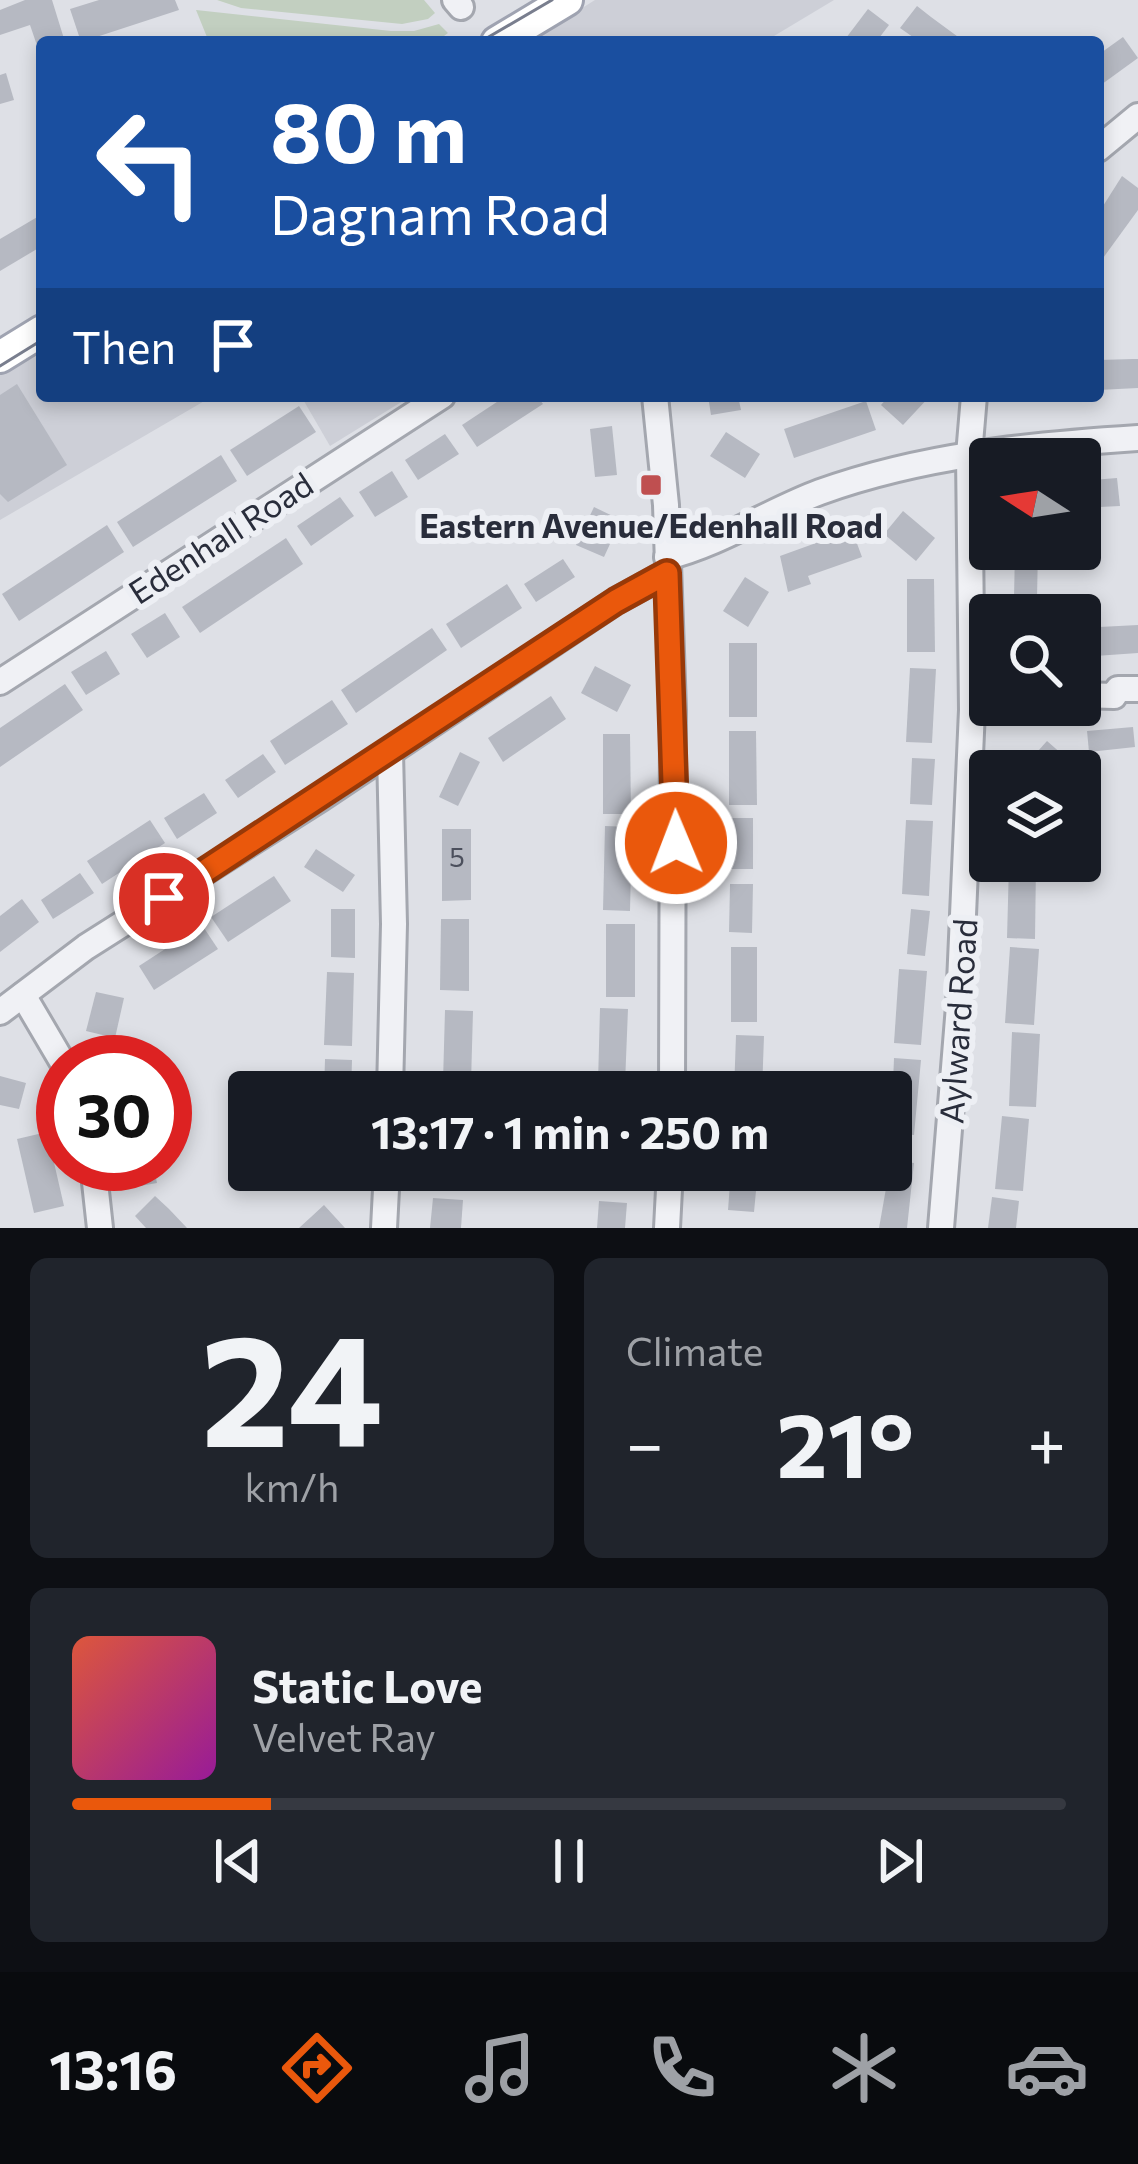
<!DOCTYPE html>
<html lang="en">
<head>
<meta charset="utf-8">
<style>
	body { margin:0; font-family:Commissioner,sans-serif; background:#20242c; color:#f1f3f6; height:100vh; display:flex; flex-direction:column; font-size:45px; white-space:nowrap }
	* { box-sizing:border-box; margin:0 }
	p { font-size:39px; color:#9ea1a6 }
	.icon { flex:none; width:66px; height:66px; fill:none; stroke:currentColor; stroke-width:2; stroke-linecap:round; stroke-linejoin:round }
	.map { position:relative; height:1228px; overflow:hidden }
	.side { display:flex; flex-direction:column; gap:30px; padding:30px; background:#0d0f14; flex:1 }
	.side>* { flex:none }
	.top-card { position:absolute; left:36px; top:36px; width:1068px; height:366px; border-radius:12px; box-shadow:0 6px 18px #0003; background:#1a4fa0; color:#fff; overflow:hidden }
	.needle { width:78px; rotate:282deg }
	.controls { position:absolute; left:969px; top:438px; display:grid; gap:24px }
	.controls a { display:grid; place-items:center; width:132px; height:132px; border-radius:12px; background:#171b24; box-shadow:0 6px 18px #0003; font-size:60px }
	.speed { position:absolute; left:36px; top:1035px; display:flex; gap:24px; font-size:60px; font-weight:700; text-align:center }
	.speed>* { display:grid; place-content:center; width:156px; height:156px; border-radius:50%; background:#171b24; box-shadow:0 6px 18px #0003; line-height:1 }
	.speed .limit { border:18px solid #d22; background:#fff; color:#111 }
	.pin { position:absolute; display:grid; place-items:center; width:102px; height:102px; color:#fff; margin:-51px; border:6px solid #fff; border-radius:50%; box-shadow:0 3px 12px #0007 }
	.me { position:absolute; width:132px; margin:-66px; rotate:359deg; stroke-linejoin:round; filter:drop-shadow(0 0 9px #0008) }
	.turn { display:flex; align-items:center; gap:42px; height:252px; padding:0 36px; font-size:54px }
	.turn .icon { width:156px; height:156px; stroke-width:2.5 }
	.turn b { display:block; font-size:84px; line-height:102px }
	.then { display:flex; align-items:center; height:114px; padding:0 36px; background:#0003; gap:24px; font-size:45px }
	.big { font-size:90px; font-weight:700; line-height:1.1 }
	.side .widget { flex:1; display:flex; flex-direction:column; justify-content:center; gap:18px; min-width:0; padding:0 42px; border-radius:18px; background:#20242c }
	.side .dial { align-items:center; gap:0 }
	.dial b { font-size:156px; line-height:1 }
	.song { display:flex; align-items:center; gap:36px }
	.cover { width:144px; height:144px; border-radius:18px; background:linear-gradient(135deg,hsl(10 70% 55%),hsl(300 70% 35%)) }
	.played { height:12px; border-radius:6px; background:linear-gradient(90deg,#ea580c 20%,#363941 20%) }
	.keys { display:flex; justify-content:space-around; direction:ltr }
	.heat { display:flex; justify-content:space-between; align-items:center; font-size:66px; direction:ltr }
	.side .tiles { flex:1; display:grid; gap:30px; grid-template-columns:1fr 1fr }
	.widget:last-child { grid-column:span 2 }
	.trip { position:absolute; left:228px; top:1071px; width:684px; height:120px; border-radius:12px; background:#171b24; box-shadow:0 6px 18px #0003; font-weight:700; line-height:120px; text-align:center }
	.menu { display:flex; height:192px; justify-content:space-around; align-items:center; background:#090b0e; color:#9ea1a6 }
	.menu .icon { width:84px; height:84px }
	.menu .on { color:#ea580c }
	.menu b { font-size:54px; color:#f1f3f6 }
	.map>svg:first-child { display:block }
	.built { fill:#cdcfd7 }
	.green { fill:#c2cfc0 }
	.building { fill:#b6b9c2 }
	.lines { fill:none; stroke-linecap:round; stroke-linejoin:round }
	.minor-casing { stroke:#a4a7af; stroke-width:30 }
	.major-casing { stroke:#9fa3b1; stroke-width:36 }
	.minor { stroke:#f0f1f5; stroke-width:24 }
	.major { stroke:#fff; stroke-width:30 }
	.tram { stroke:#797e8e; stroke-width:3 }
	.route-casing { stroke:#983908; stroke-width:30 }
	.route { stroke:#ea580c; stroke-width:21 }
	.poi-dot { fill:#bf4f50; stroke:#edeff4; stroke-width:4.5 }
	.labels { text-anchor:middle; dominant-baseline:central; stroke-width:12; stroke-linejoin:round; paint-order:stroke }
	.number-label { font-size:27px; fill:#4c505d }
	.poi-label { font-size:33px; font-weight:bold; fill:#292d3b; stroke:#edeff4 }
	.street-label { font-size:33px; fill:#292d3b; stroke:#edeff4 }
</style>
</head>
<body>
<div class="map">
<svg width="1138" height="1228" viewBox="0 0 1138 1228">
	<rect width="100%" height="100%" fill="#dee0e6"/>
	<g class="built">
		<polygon points="595,0 834,0 764,42 528,42"/>
		<polygon points="42,341 42,396 213,396 0,520 0,367"/>
		<polygon points="301,396 411,396 330,446"/>
	</g>
	<g class="green">
		<polygon points="217,0 424,0 435,13 428,19 402,24 241,8"/>
		<polygon points="196,10 391,31 414,31 439,24 448,33 436,42 209,42"/>
	</g>
	<g class="building">
		<polygon points="25,0 52,0 65,42 42,42 42,60 30,25 0,35 0,10"/>
		<polygon points="99,0 175,0 179,10 81,42 70,9"/>
		<polygon points="917,6 931,17 965,42 920,42 900,28"/>
		<polygon points="868,9 889,25 876,42 843,42"/>
		<polygon points="1123,37 1138,58 1098,87 1098,55"/>
		<polygon points="6,73 14,100 0,104 0,75"/>
		<polygon points="1122,176 1138,188 1138,210 1098,265 1098,214"/>
		<polygon points="39,216 42,246 0,271 0,239"/>
		<polygon points="1133,359 1138,359 1138,388 1098,390 1098,360"/>
		<polygon points="17,384 67,465 8,502 0,494 0,395"/>
		<polygon points="506,396 537,396 543,404 477,447 462,425"/>
		<polygon points="708,396 738,396 741,410 711,415"/>
		<polygon points="889,396 930,396 903,425 881,405"/>
		<polygon points="866,401 876,430 794,458 784,429"/>
		<polygon points="299,406 316,432 247,476 230,450"/>
		<polygon points="612,426 617,475 595,477 590,429"/>
		<polygon points="726,432 760,454 745,478 710,456"/>
		<polygon points="445,434 459,454 418,480 405,460"/>
		<polygon points="221,455 237,481 133,547 117,522"/>
		<polygon points="392,471 408,497 375,517 359,492"/>
		<polygon points="1117,478 1120,506 1080,508 1080,481"/>
		<polygon points="340,497 354,516 311,546 297,526"/>
		<polygon points="594,507 621,520 604,557 576,545"/>
		<polygon points="903,511 935,538 916,561 884,534"/>
		<polygon points="107,525 124,552 19,621 2,594"/>
		<polygon points="852,530 862,557 808,576 811,584 788,592 780,556"/>
		<polygon points="286,538 303,564 200,633 182,607"/>
		<polygon points="1015,549 1038,550 1037,598 1014,598"/>
		<polygon points="563,559 575,577 536,602 524,584"/>
		<polygon points="745,577 769,592 748,627 723,611"/>
		<polygon points="907,579 934,579 935,652 907,652"/>
		<polygon points="507,584 522,608 461,648 446,624"/>
		<polygon points="165,613 180,637 147,658 131,634"/>
		<polygon points="1138,625 1138,653 1081,657 1080,628"/>
		<polygon points="432,628 447,650 356,713 341,690"/>
		<rect x="729" y="643" width="28" height="74"/>
		<polygon points="106,651 120,674 86,695 71,672"/>
		<polygon points="595,666 631,685 617,712 581,693"/>
		<polygon points="910,668 936,669 932,743 906,742"/>
		<polygon points="65,684 83,710 0,767 0,728"/>
		<polygon points="551,696 566,719 503,762 488,738"/>
		<polygon points="332,700 348,724 285,765 270,741"/>
		<polygon points="1133,727 1135,747 1089,752 1087,731"/>
		<polygon points="729,731 756,731 757,805 729,805"/>
		<polygon points="603,734 630,734 631,814 603,814"/>
		<polygon points="1047,741 1063,755 1049,771 1020,771"/>
		<polygon points="460,752 480,762 458,806 439,797"/>
		<polygon points="263,754 276,772 238,798 225,780"/>
		<polygon points="912,758 935,759 932,805 910,804"/>
		<polygon points="204,793 217,813 177,839 164,818"/>
		<rect x="731" y="818" width="22" height="51"/>
		<polygon points="150,820 165,843 102,884 87,861"/>
		<polygon points="906,820 933,821 929,896 902,894"/>
		<polygon points="605,826 632,827 630,911 603,910"/>
		<polygon points="442,829 471,829 471,900 442,901"/>
		<polygon points="316,849 355,875 343,892 304,867"/>
		<polygon points="1009,864 1036,865 1035,939 1007,938"/>
		<polygon points="80,873 94,893 53,919 41,900"/>
		<polygon points="274,876 291,901 228,942 211,917"/>
		<polygon points="730,884 753,884 752,933 729,932"/>
		<polygon points="22,899 39,922 0,952 0,916"/>
		<polygon points="331,909 355,909 355,958 331,957"/>
		<polygon points="911,909 930,911 925,956 907,954"/>
		<polygon points="441,919 469,919 469,991 440,990"/>
		<rect x="606" y="924" width="29" height="73"/>
		<polygon points="202,925 218,949 154,990 139,966"/>
		<rect x="731" y="947" width="26" height="75"/>
		<polygon points="1010,947 1039,949 1034,1025 1005,1023"/>
		<polygon points="899,969 927,971 921,1045 894,1043"/>
		<polygon points="327,972 354,973 352,1046 324,1045"/>
		<polygon points="96,992 124,998 115,1038 86,1031"/>
		<polygon points="600,1008 628,1009 625,1084 598,1083"/>
		<polygon points="445,1010 473,1011 471,1083 443,1082"/>
		<polygon points="1012,1032 1040,1034 1036,1107 1009,1106"/>
		<polygon points="736,1035 764,1036 762,1092 734,1092"/>
		<polygon points="894,1058 921,1060 914,1135 891,1133"/>
		<polygon points="325,1059 352,1060 351,1092 324,1092"/>
		<polygon points="0,1076 26,1083 19,1109 0,1105"/>
		<polygon points="1002,1116 1029,1119 1023,1191 995,1189"/>
		<polygon points="47,1132 64,1206 34,1213 17,1139"/>
		<polygon points="891,1160 914,1163 907,1228 879,1228"/>
		<polygon points="130,1164 153,1164 157,1183 134,1187"/>
		<rect x="326" y="1170" width="23" height="21"/>
		<polygon points="438,1170 467,1170 466,1182 438,1181"/>
		<polygon points="593,1170 620,1170 619,1185 592,1184"/>
		<polygon points="731,1170 758,1170 754,1212 728,1210"/>
		<polygon points="155,1196 169,1209 187,1228 146,1228 135,1216"/>
		<polygon points="992,1197 1019,1201 1016,1228 988,1228"/>
		<polygon points="433,1198 463,1200 461,1228 430,1228"/>
		<polygon points="599,1201 627,1203 625,1228 597,1228"/>
		<polygon points="324,1205 345,1228 299,1228 311,1217"/>
	</g>
	<g class="lines">
		<defs>
			<g id="minor">
				<polyline points="455,0 461,7"/>
				<polyline points="1098,149 1138,116"/>
				<polyline points="655,396 666,505 673,710 672,1092"/>
				<path d="M667 557C720 544 769 511 820 492 923 455 1030 445 1138 438"/>
				<polyline points="0,682 442,396"/>
				<polyline points="1080,695 1114,696 1118,689 1138,689"/>
				<polyline points="972,710 1011,705"/>
				<polyline points="23,995 63,1063"/>
				<polyline points="0,1012 86,947 321,798 616,601 667,573"/>
				<polyline points="390,1092 394,924 390,752"/>
				<polyline points="93,1164 100,1228"/>
				<polyline points="384,1228 387,1170"/>
				<polyline points="667,1228 670,1170"/>
				<polyline points="941,1228 959,1006 972,710 969,455 974,396"/>
			</g>
			<g id="major">
				<polyline points="497,42 567,0"/>
				<polyline points="0,357 42,331"/>
			</g>
		</defs>
		<use href="#minor" class="minor-casing"/>
		<use href="#major" class="major-casing"/>
		<use href="#minor" class="minor"/>
		<use href="#major" class="major"/>
		<g class="tram">
			<polyline points="480,42 552,0"/>
			<polyline points="0,366 42,340"/>
		</g>
	</g>
	<g class="lines">
		<defs>
			<polyline id="route" points="164,898 616,601 667,573 676,843"/>
		</defs>
		<use href="#route" class="route-casing"/>
		<use href="#route" class="route"/>
	</g>
	<rect class="poi-dot" x="639" y="473" width="24" height="24" rx="6"/>
	<g class="labels">
		<g class="number-label">
			<text x="457" y="856">5</text>
		</g>
		<g class="poi-label">
			<text x="651" y="524">Eastern Avenue/Edenhall Road</text>
		</g>
		<g class="street-label">
			<text transform="translate(220 537) rotate(-33)">Edenhall Road</text>
			<text transform="translate(957 1021) rotate(-86)">Aylward Road</text>
		</g>
	</g>
</svg>
<div class="controls">
<a><svg class="needle" viewBox="-14 -14 28 28"><path d="M0-13l5 13h-10z" fill="#e53935"/><path d="M0 13l5-13h-10z" fill="#9ea1a6"/></svg></a>
<a><svg class="icon" aria-label="search" viewBox="0 0 24 24"><circle cx="10" cy="10" r="6"/><path d="M15 15l6 6"/></svg></a>
<a><svg class="icon" aria-label="layers" viewBox="0 0 24 24"><path d="M12 4l9 5-9 5-9-5zM3 14l9 5 9-5"/></svg></a>
</div>
<div class="speed"><div class="limit">30</div></div>
<div class="pin" style="left:164px;top:898px;background:#d93025"><svg class="icon" aria-label="arrive" viewBox="0 0 24 24"><path d="M6 21V4h12l-3 4 3 4H6"/></svg></div>
<svg class="me" style="left:676px;top:843px" viewBox="-20 -20 40 40"><circle r="17" fill="#ea580c" stroke="#fff" stroke-width="3"/><path d="M0-11L8 9 0 5-8 9z" fill="#fff"/></svg>
<div class="trip">13:17 · 1 min · 250 m</div>
<div class="top-card">
<div class="turn"><svg class="icon" aria-label="left" viewBox="0 0 24 24"><path d="M17 20v-9H6M10 6l-5 5 5 5"/></svg><div><b>80 m</b>Dagnam Road</div></div>
<div class="then">Then<svg class="icon" aria-label="arrive" viewBox="0 0 24 24"><path d="M6 21V4h12l-3 4 3 4H6"/></svg></div>
</div>
</div>
<section class="side">
<div class="tiles">
<div class="widget dial"><b>24</b><p>km/h</p></div>
<div class="widget"><p>Climate</p>
<div class="heat"><a>−</a><b class="big">21°</b><a>+</a></div>
</div>
<div class="widget">
<div class="song"><i class="cover"></i><div><b>Static Love</b><p>Velvet Ray</p></div></div>
<div class="played"></div>
<div class="keys"><svg class="icon" aria-label="previous" viewBox="0 0 24 24"><path d="M18 5L8 12l10 7zM5 5v14"/></svg><svg class="icon" aria-label="pause" viewBox="0 0 24 24"><path d="M8 5v14M16 5v14"/></svg><svg class="icon" aria-label="next" viewBox="0 0 24 24"><path d="M6 5l10 7-10 7zM19 5v14"/></svg></div>
</div>
</div>
</section>
<nav class="menu">
<b>13:16</b>
<svg class="icon on" aria-label="directions" viewBox="0 0 24 24"><path d="M12 3l9 9-9 9-9-9zM9 14v-3h6M13 9l2 2-2 2"/></svg>
<svg class="icon" aria-label="music" viewBox="0 0 24 24"><path d="M9 18V5l10-2v13"/><circle cx="6" cy="18" r="3"/><circle cx="16" cy="16" r="3"/></svg>
<svg class="icon" aria-label="phone" viewBox="0 0 24 24"><path d="M5 4h4l2 5-3 2q2 4 5 5l2-3 5 2v4C11 20 4 13 5 4z"/></svg>
<svg class="icon" aria-label="climate" viewBox="0 0 24 24"><path d="M12 3v18M4 7l16 10M4 17L20 7"/></svg>
<svg class="icon" aria-label="car" viewBox="0 0 24 24"><path d="M5 17H2v-5l4-1 3-4h7l3 4 3 1v5h-3M9 17h6M6 11h13"/><circle cx="7" cy="17" r="2"/><circle cx="17" cy="17" r="2"/></svg>
</nav>
</body>
</html>
